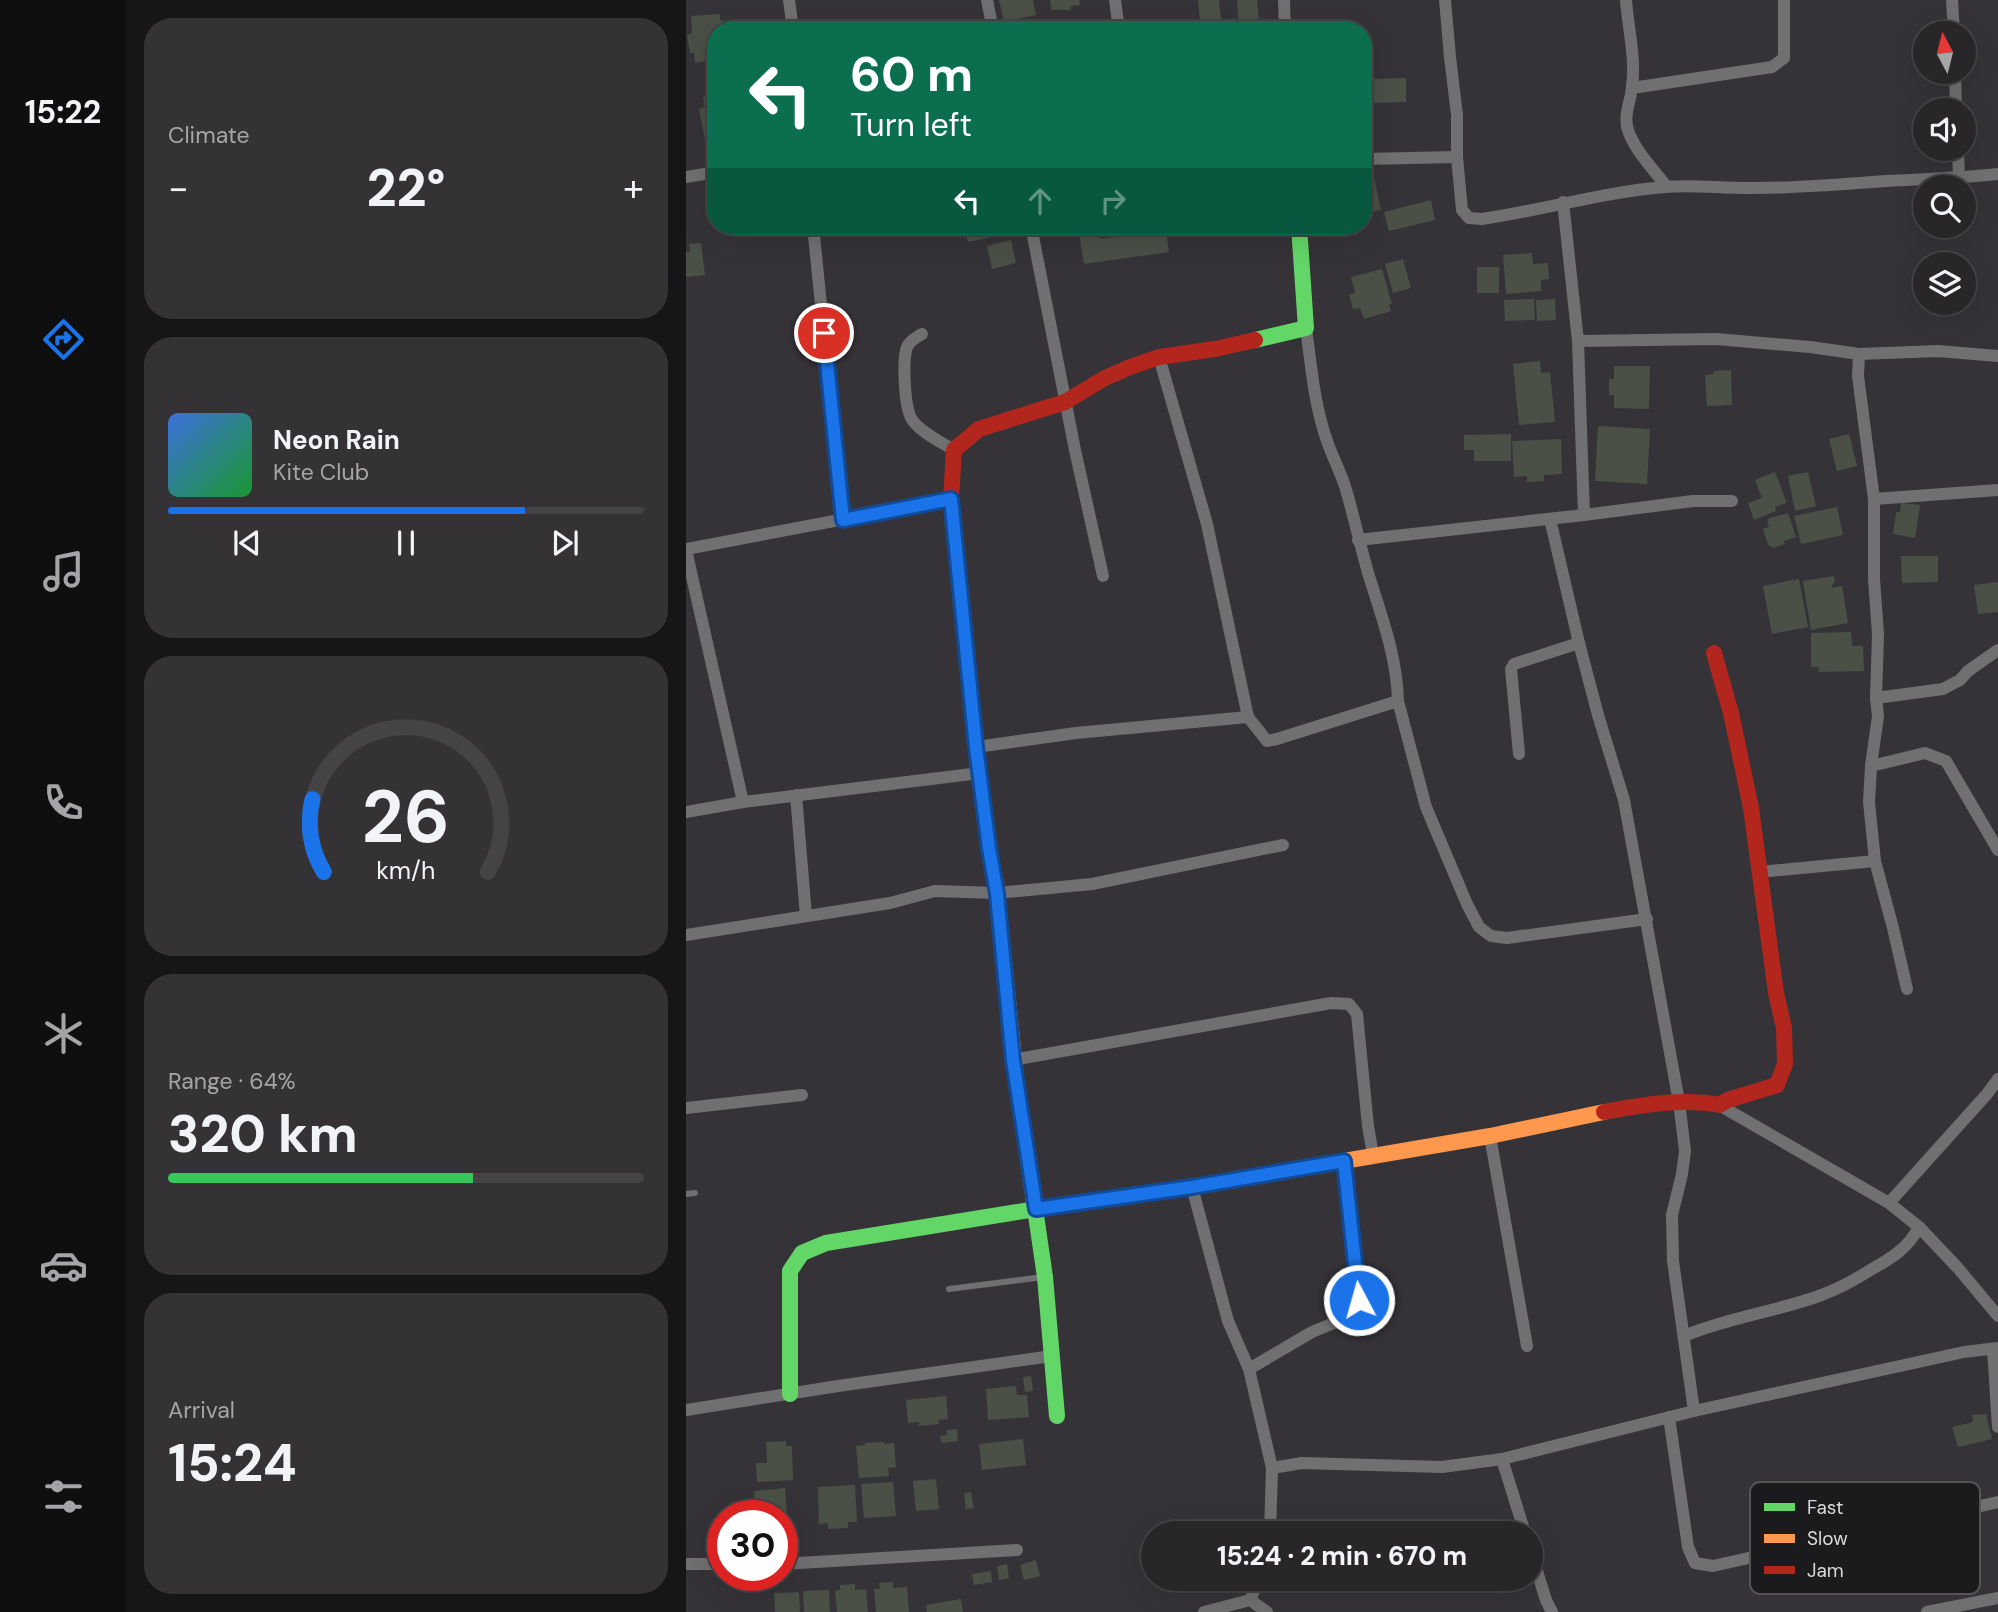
<!DOCTYPE html>
<html lang="en">
<head>
<meta charset="utf-8">
<style>
	body { margin:0; font-family:"DM Sans",sans-serif; background:#343235; color:#f1f3f6; height:100vh; display:flex; flex-direction:column; font-size:26px; white-space:nowrap }
	* { box-sizing:border-box; margin:0 }
	p { font-size:23px; color:#a5a5a8 }
	.icon { flex:none; width:38px; height:38px; fill:none; stroke:currentColor; stroke-width:2; stroke-linecap:round; stroke-linejoin:round }
	.map { position:relative; flex:1; overflow:hidden }
	.sheet { display:flex; flex-direction:column; gap:18px; padding:18px; background:#161517; width:560px }
	.sheet>* { flex:none }
	.guide { position:absolute; left:21px; top:21px; width:665px; height:214px; border-radius:28px; box-shadow:0 7px 28px #0002,0 0 0 2px #444346; background:#0b6e4f; color:#fff; overflow:hidden }
	.needle { width:46px; rotate:353deg }
	.tools { position:absolute; left:1227px; top:21px; display:grid; gap:14px }
	.tools a { display:grid; place-items:center; width:63px; height:63px; border-radius:50%; background:#282629; box-shadow:0 7px 28px #0002,0 0 0 2px #444346; font-size:35px }
	.speed { position:absolute; left:21px; top:1500px; display:flex; gap:14px; font-size:35px; font-weight:700; text-align:center }
	.speed>* { display:grid; place-content:center; width:91px; height:91px; border-radius:50%; background:#282629; box-shadow:0 7px 28px #0002,0 0 0 2px #444346; line-height:1 }
	.speed .limit { border:10px solid #d22; background:#fff; color:#111 }
	.pin { position:absolute; display:grid; place-items:center; width:60px; height:60px; color:#fff; margin:-30px; border:4px solid #fff; border-radius:50%; box-shadow:0 2px 7px #0007 }
	.me { position:absolute; width:77px; margin:-38px; rotate:354deg; stroke-linejoin:round; filter:drop-shadow(0 0 5px #0008) }
	.turn { display:flex; align-items:center; gap:24px; height:147px; padding:0 28px; font-size:32px }
	.turn .icon { width:91px; height:91px; stroke-width:2.5 }
	.turn b { display:block; font-size:49px; line-height:60px }
	.lanes { display:flex; align-items:center; height:66px; padding:0 28px; background:#0003; justify-content:center; gap:35px; direction:ltr }
	.lanes .off { opacity:.35 }
	.big { font-size:52px; font-weight:800; line-height:1.1 }
	.sheet .card { flex:1; display:flex; flex-direction:column; justify-content:center; gap:10px; min-width:0; padding:0 24px; border-radius:28px; background:#343235 }
	.sheet .dial { align-items:center; gap:0 }
	.dial svg { height:182px; overflow:visible; fill:none; stroke:#444346; stroke-width:7; stroke-linecap:round; text-anchor:middle }
	.dial text { fill:#f1f3f6; stroke:none }
	.song { display:flex; align-items:center; gap:21px }
	.cover { width:84px; height:84px; border-radius:10px; background:linear-gradient(135deg,hsl(220 70% 55%),hsl(130 70% 35%)) }
	.played { height:7px; border-radius:4px; background:linear-gradient(90deg,#1a73e8 75%,#444346 75%) }
	.keys { display:flex; justify-content:space-around; direction:ltr }
	.heat { display:flex; justify-content:space-between; align-items:center; font-size:38px; direction:ltr }
	.charge { height:10px; border-radius:5px; background:linear-gradient(90deg,#34c759 64%,#444346 0) }
	.trip { position:absolute; left:455px; top:1521px; width:402px; height:70px; border-radius:35px; background:#282629; box-shadow:0 7px 28px #0002,0 0 0 2px #444346; font-weight:800; line-height:70px; text-align:center }
	main { display:flex; flex:1; min-height:0 }
	.tab-bar { display:flex; flex-direction:column; width:126px; justify-content:space-around; align-items:center; background:#100f10; color:#a5a5a8 }
	.tab-bar .icon { width:49px; height:49px }
	.tab-bar .selected { color:#1a73e8 }
	.tab-bar b { font-size:32px; color:#f1f3f6 }
	.map>svg:first-child { display:block }
	.building { fill:#4a5046 }
	.lines { fill:none; stroke-linecap:round; stroke-linejoin:round }
	.lane { stroke:#707072; stroke-width:6 }
	.street { stroke:#707072; stroke-width:12 }
	.fast { stroke:#63d668; stroke-width:16 }
	.slow { stroke:#ff974d; stroke-width:16 }
	.jam { stroke:#b3261e; stroke-width:16 }
	.route-casing { stroke:#114b97; stroke-width:18 }
	.route { stroke:#1a73e8; stroke-width:12 }
	.key { fill:#1b1a1d; stroke:#545457; stroke-width:2 }
	.key-label { font-size:19px; fill:#dadadd }
</style>
</head>
<body>
<main>
<nav class="tab-bar">
<b>15:22</b>
<svg class="icon selected" aria-label="directions" viewBox="0 0 24 24"><path d="M12 3l9 9-9 9-9-9zM9 14v-3h6M13 9l2 2-2 2"/></svg>
<svg class="icon" aria-label="music" viewBox="0 0 24 24"><path d="M9 18V5l10-2v13"/><circle cx="6" cy="18" r="3"/><circle cx="16" cy="16" r="3"/></svg>
<svg class="icon" aria-label="phone" viewBox="0 0 24 24"><path d="M5 4h4l2 5-3 2q2 4 5 5l2-3 5 2v4C11 20 4 13 5 4z"/></svg>
<svg class="icon" aria-label="climate" viewBox="0 0 24 24"><path d="M12 3v18M4 7l16 10M4 17L20 7"/></svg>
<svg class="icon" aria-label="car" viewBox="0 0 24 24"><path d="M5 17H2v-5l4-1 3-4h7l3 4 3 1v5h-3M9 17h6M6 11h13"/><circle cx="7" cy="17" r="2"/><circle cx="17" cy="17" r="2"/></svg>
<svg class="icon" aria-label="filters" viewBox="0 0 24 24"><path d="M4 7h16M4 17h16"/><circle cx="9" cy="7" r="2"/><circle cx="15" cy="17" r="2"/></svg>
</nav>
<section class="sheet">
<div class="card"><p>Climate</p>
<div class="heat"><a>−</a><b class="big">22°</b><a>+</a></div>
</div>
<div class="card">
<div class="song"><i class="cover"></i><div><b>Neon Rain</b><p>Kite Club</p></div></div>
<div class="played"></div>
<div class="keys"><svg class="icon" aria-label="previous" viewBox="0 0 24 24"><path d="M18 5L8 12l10 7zM5 5v14"/></svg><svg class="icon" aria-label="pause" viewBox="0 0 24 24"><path d="M8 5v14M16 5v14"/></svg><svg class="icon" aria-label="next" viewBox="0 0 24 24"><path d="M6 5l10 7-10 7zM19 5v14"/></svg></div>
</div>
<div class="card dial"><svg viewBox="0 0 100 80">
<path d="M14 69A42 42 0 1 1 86 69"/>
<path d="M14 69A42 42 0 0 1 9 37" stroke="#1a73e8"/>
<text x="50" y="56" font-size="32" font-weight="700">26</text>
<text x="50" y="72" font-size="11">km/h</text>
</svg></div>
<div class="card"><p>Range · 64%</p><b class="big">320 km</b><div class="charge"></div></div>
<div class="card"><p>Arrival</p><b class="big">15:24</b></div>
</section>
<div class="map">
<svg width="1312" height="1612" viewBox="0 0 1312 1612">
	<rect width="100%" height="100%" fill="#353337"/>
	<g class="building">
		<polygon points="313,0 347,0 350,15 318,22"/>
		<polygon points="364,0 393,0 394,5 385,6 385,10 365,10"/>
		<polygon points="512,0 533,0 535,19 514,21"/>
		<polygon points="551,0 571,0 574,30 553,30"/>
		<polygon points="34,14 34,20 45,23 46,30 30,30 30,59 9,63 8,53 4,53 1,35 6,33 5,16"/>
		<polygon points="549,18 550,30 513,30 512,23"/>
		<polygon points="355,21 357,30 319,30 319,29"/>
		<polygon points="677,74 682,74 684,101 677,101"/>
		<polygon points="720,78 720,102 687,103 686,79"/>
		<polygon points="30,94 30,138 19,140 13,109 19,107 17,97"/>
		<polygon points="688,178 695,210 677,214 677,180"/>
		<polygon points="745,200 749,220 703,231 698,212"/>
		<polygon points="278,226 318,226 319,234 282,242"/>
		<polygon points="392,226 413,226 415,239 458,233 457,226 479,226 483,252 398,264"/>
		<polygon points="325,240 330,263 306,269 301,246"/>
		<polygon points="15,243 19,275 0,277 0,252 4,252 3,244"/>
		<polygon points="846,253 847,264 862,263 863,279 855,280 855,291 820,294 817,255"/>
		<polygon points="717,259 725,288 707,293 699,264"/>
		<rect x="791" y="267" width="22" height="26"/>
		<polygon points="696,269 706,304 703,304 705,311 678,319 674,308 667,309 663,295 669,293 665,277"/>
		<polygon points="848,299 849,320 819,321 818,300"/>
		<polygon points="869,299 870,320 851,321 850,300"/>
		<polygon points="854,361 855,373 864,372 869,422 833,425 827,364"/>
		<polygon points="928,366 964,366 963,409 928,408 928,395 923,395 923,379 928,379"/>
		<polygon points="1045,370 1046,405 1021,406 1019,375 1028,374 1028,371"/>
		<polygon points="912,426 964,429 961,484 909,481"/>
		<polygon points="825,434 825,461 788,461 788,450 778,450 778,435"/>
		<polygon points="1163,434 1171,466 1151,471 1143,439"/>
		<polygon points="875,439 876,474 858,475 858,481 841,482 841,476 828,477 826,441"/>
		<polygon points="1089,472 1101,503 1089,507 1090,511 1068,520 1062,503 1076,498 1069,480"/>
		<polygon points="1122,472 1130,506 1109,511 1102,476"/>
		<polygon points="1215,503 1234,505 1229,538 1207,534 1210,512 1214,512"/>
		<polygon points="1151,507 1157,535 1115,544 1108,516"/>
		<polygon points="1102,513 1110,537 1098,541 1099,544 1087,548 1082,545 1077,529 1083,527 1081,519"/>
		<polygon points="1215,556 1252,556 1252,582 1216,583"/>
		<polygon points="1148,576 1149,580 1145,588 1156,586 1162,623 1125,630 1117,581"/>
		<polygon points="1113,579 1122,627 1086,634 1077,586"/>
		<polygon points="1312,582 1312,612 1292,614 1288,585"/>
		<polygon points="1165,632 1166,646 1177,646 1178,671 1133,672 1132,667 1125,667 1125,633"/>
		<polygon points="345,1376 347,1391 339,1392 337,1377"/>
		<polygon points="330,1386 331,1395 341,1395 343,1417 302,1420 300,1389"/>
		<polygon points="260,1396 262,1419 252,1420 253,1424 233,1426 233,1422 222,1423 220,1400"/>
		<polygon points="1300,1414 1306,1439 1272,1447 1266,1427 1287,1422 1286,1415"/>
		<polygon points="271,1429 272,1441 255,1443 254,1436 261,1435 260,1430"/>
		<polygon points="337,1439 340,1465 296,1470 293,1444"/>
		<polygon points="100,1441 100,1446 106,1446 107,1480 71,1482 70,1463 81,1463 80,1442"/>
		<polygon points="198,1442 198,1444 208,1443 210,1467 202,1468 203,1476 173,1478 170,1446 179,1445 179,1443"/>
		<polygon points="250,1479 253,1509 230,1511 227,1481"/>
		<polygon points="207,1482 210,1516 178,1518 175,1484"/>
		<polygon points="169,1485 171,1522 162,1522 162,1528 142,1529 142,1523 133,1524 132,1487"/>
		<polygon points="99,1488 102,1531 96,1531 96,1516 70,1516 68,1491"/>
		<polygon points="285,1492 288,1508 280,1509 278,1493"/>
		<polygon points="350,1560 354,1576 338,1580 334,1565"/>
		<polygon points="321,1564 323,1578 313,1580 311,1566"/>
		<polygon points="305,1571 306,1582 288,1585 286,1574"/>
		<polygon points="207,1582 207,1588 221,1587 223,1612 190,1612 188,1589 194,1589 193,1583"/>
		<polygon points="169,1584 169,1590 180,1589 182,1612 151,1612 149,1591 154,1590 154,1585"/>
		<polygon points="143,1590 144,1612 118,1612 117,1591"/>
		<polygon points="113,1592 114,1612 89,1612 88,1593"/>
		<polygon points="275,1599 277,1612 241,1612 240,1605"/>
	</g>
	<g class="lines">
		<g class="lane">
			<polyline points="0,1194 9,1193"/>
			<polyline points="263,1289 357,1277"/>
		</g>
		<g class="street">
			<polyline points="103,0 107,30"/>
			<polyline points="301,0 307,30"/>
			<polyline points="429,0 433,30"/>
			<polyline points="598,0 599,30"/>
			<polyline points="759,0 764,57 771,115 771,157"/>
			<path d="M940 0C942 28 950 58 946 86 945 102 936 117 943 133 951 153 968 170 980 186"/>
			<polyline points="1266,0 1268,33"/>
			<polyline points="1269,72 1270,110"/>
			<polyline points="946,88 1086,67 1098,58 1098,0"/>
			<polyline points="1272,149 1273,178"/>
			<path d="M677 159 771 157 776 210 783 218 796 219C857 210 917 192 979 187 1009 184 1038 189 1069 188 1113 188 1157 184 1201 181 1238 179 1275 178 1312 174"/>
			<polyline points="0,177 30,172"/>
			<polyline points="877,202 892,341 898,515"/>
			<polyline points="127,226 157,520"/>
			<polyline points="345,226 389,450 417,576"/>
			<path d="M620 328C625 364 628 403 640 438 646 457 656 474 661 493 669 521 675 549 683 576 696 617 711 658 712 701L740 807 781 904 793 927 805 936 821 938 961 919"/>
			<path d="M236 334C229 338 222 342 220 350 217 364 218 410 227 421 236 433 255 442 268 450"/>
			<polyline points="892,341 1030,339 1124,347 1173,354 1252,351 1312,356"/>
			<polyline points="1173,354 1172,376 1188,499 1188,579 1192,634 1190,698 1192,716 1185,766 1183,802 1189,861 1207,928 1221,989"/>
			<polyline points="473,357 521,524 562,717"/>
			<polyline points="1188,499 1312,490"/>
			<polyline points="864,519 893,643 912,715 938,800 993,1102 999,1151 996,1174 986,1215 987,1261 1008,1411"/>
			<polyline points="672,540 898,515 1007,501 1046,501"/>
			<polyline points="0,549 265,499"/>
			<polyline points="0,550 57,802"/>
			<polyline points="1190,698 1257,689 1274,680 1282,671 1312,650"/>
			<polyline points="290,747 390,733 562,717 581,741 591,739 712,701"/>
			<polyline points="833,754 825,669 828,664 893,643"/>
			<polyline points="1185,766 1239,753 1260,761 1312,850"/>
			<polyline points="110,795 120,916"/>
			<polyline points="0,812 57,802 294,773"/>
			<polyline points="1073,872 1189,861"/>
			<polyline points="0,935 204,903 249,891 311,893 406,884 597,845"/>
			<polyline points="327,1060 645,1003 663,1004 671,1014 682,1126 687,1155"/>
			<polyline points="1033,1105 1203,1203 1233,1227 1271,1267 1312,1316"/>
			<polyline points="0,1108 116,1095"/>
			<polyline points="804,1136 841,1346"/>
			<polyline points="506,1187 542,1321 563,1369 586,1468 584,1533"/>
			<polyline points="1203,1203 1301,1094 1312,1079"/>
			<path d="M998 1336C1041 1318 1088 1312 1133 1296 1152 1289 1169 1280 1186 1269 1206 1258 1222 1248 1233 1227"/>
			<polyline points="1307,1349 1312,1427"/>
			<polyline points="563,1369 626,1332 665,1316 673,1300 658,1161"/>
			<polyline points="0,1410 152,1386 366,1356"/>
			<polyline points="983,1417 1002,1547 1009,1563 1027,1566 1312,1502"/>
			<polyline points="816,1459 839,1533"/>
			<polyline points="586,1468 616,1463 756,1467 816,1459 1008,1411 1278,1352 1312,1348"/>
			<polyline points="845,1552 860,1600 866,1612"/>
			<polyline points="0,1564 37,1564"/>
			<polyline points="96,1564 331,1550"/>
			<polyline points="564,1600 574,1578"/>
			<polyline points="518,1612 564,1600 581,1612"/>
			<polyline points="1241,1612 1312,1598"/>
		</g>
		<g class="fast">
			<polyline points="569,340 620,328 613,226"/>
			<polyline points="330,1078 359,1277 371,1416"/>
			<polyline points="104,1394 104,1271 116,1253 140,1243 350,1209 506,1187"/>
		</g>
		<g class="slow">
			<polyline points="274,587 290,747 303,848 311,893 330,1078"/>
			<polyline points="506,1187 804,1136 918,1112"/>
		</g>
		<g class="jam">
			<polyline points="274,587 265,499 268,450 293,429 379,402 419,378 444,367 473,357 529,349 569,340"/>
			<path d="M918 1112C955 1105 996 1098 1033 1105L1042 1100 1091 1085 1099 1064 1098 1028 1090 993 1065 808 1045 713 1028 653"/>
		</g>
	</g>
	<g class="lines">
		<defs>
			<polyline id="route" points="138,333 157,520 265,499 290,747 303,848 311,894 327,1060 350,1209 506,1187 658,1161 673,1300"/>
		</defs>
		<use href="#route" class="route-casing"/>
		<use href="#route" class="route"/>
	</g>
	<rect x="1064" y="1482" width="230" height="112" rx="10" class="key"/>
	<rect x="1078" y="1503" width="31" height="8" fill="#63d668"/>
	<rect x="1078" y="1534" width="31" height="9" fill="#ff974d"/>
	<rect x="1078" y="1566" width="31" height="8" fill="#b3261e"/>
	<g class="key-label">
		<text x="1121" y="1514">Fast</text>
		<text x="1121" y="1545">Slow</text>
		<text x="1121" y="1577">Jam</text>
	</g>
</svg>
<div class="tools">
<a><svg class="needle" viewBox="-14 -14 28 28"><path d="M0-13l5 13h-10z" fill="#e53935"/><path d="M0 13l5-13h-10z" fill="#a5a5a8"/></svg></a>
<a><svg class="icon" aria-label="sound" viewBox="0 0 24 24"><path d="M4 9h4l5-4v14l-5-4H4zM17 9q2 3 0 6"/></svg></a>
<a><svg class="icon" aria-label="search" viewBox="0 0 24 24"><circle cx="10" cy="10" r="6"/><path d="M15 15l6 6"/></svg></a>
<a><svg class="icon" aria-label="layers" viewBox="0 0 24 24"><path d="M12 4l9 5-9 5-9-5zM3 14l9 5 9-5"/></svg></a>
</div>
<div class="speed"><div class="limit">30</div></div>
<div class="pin" style="left:138px;top:333px;background:#d93025"><svg class="icon" aria-label="arrive" viewBox="0 0 24 24"><path d="M6 21V4h12l-3 4 3 4H6"/></svg></div>
<svg class="me" style="left:673px;top:1300px" viewBox="-20 -20 40 40"><circle r="17" fill="#1a73e8" stroke="#fff" stroke-width="3"/><path d="M0-11L8 9 0 5-8 9z" fill="#fff"/></svg>
<div class="trip">15:24 · 2 min · 670 m</div>
<div class="guide">
<div class="turn"><svg class="icon" aria-label="left" viewBox="0 0 24 24"><path d="M17 20v-9H6M10 6l-5 5 5 5"/></svg><div><b>60 m</b>Turn left</div></div>
<div class="lanes"><svg class="icon" aria-label="left" viewBox="0 0 24 24"><path d="M17 20v-9H6M10 6l-5 5 5 5"/></svg><svg class="icon off" aria-label="ahead" viewBox="0 0 24 24"><path d="M12 20V5M6 11l6-6 6 6"/></svg><svg class="icon off" aria-label="right" viewBox="0 0 24 24"><path d="M7 20v-9h11M14 6l5 5-5 5"/></svg></div>
</div>
</div>
</main>
</body>
</html>
